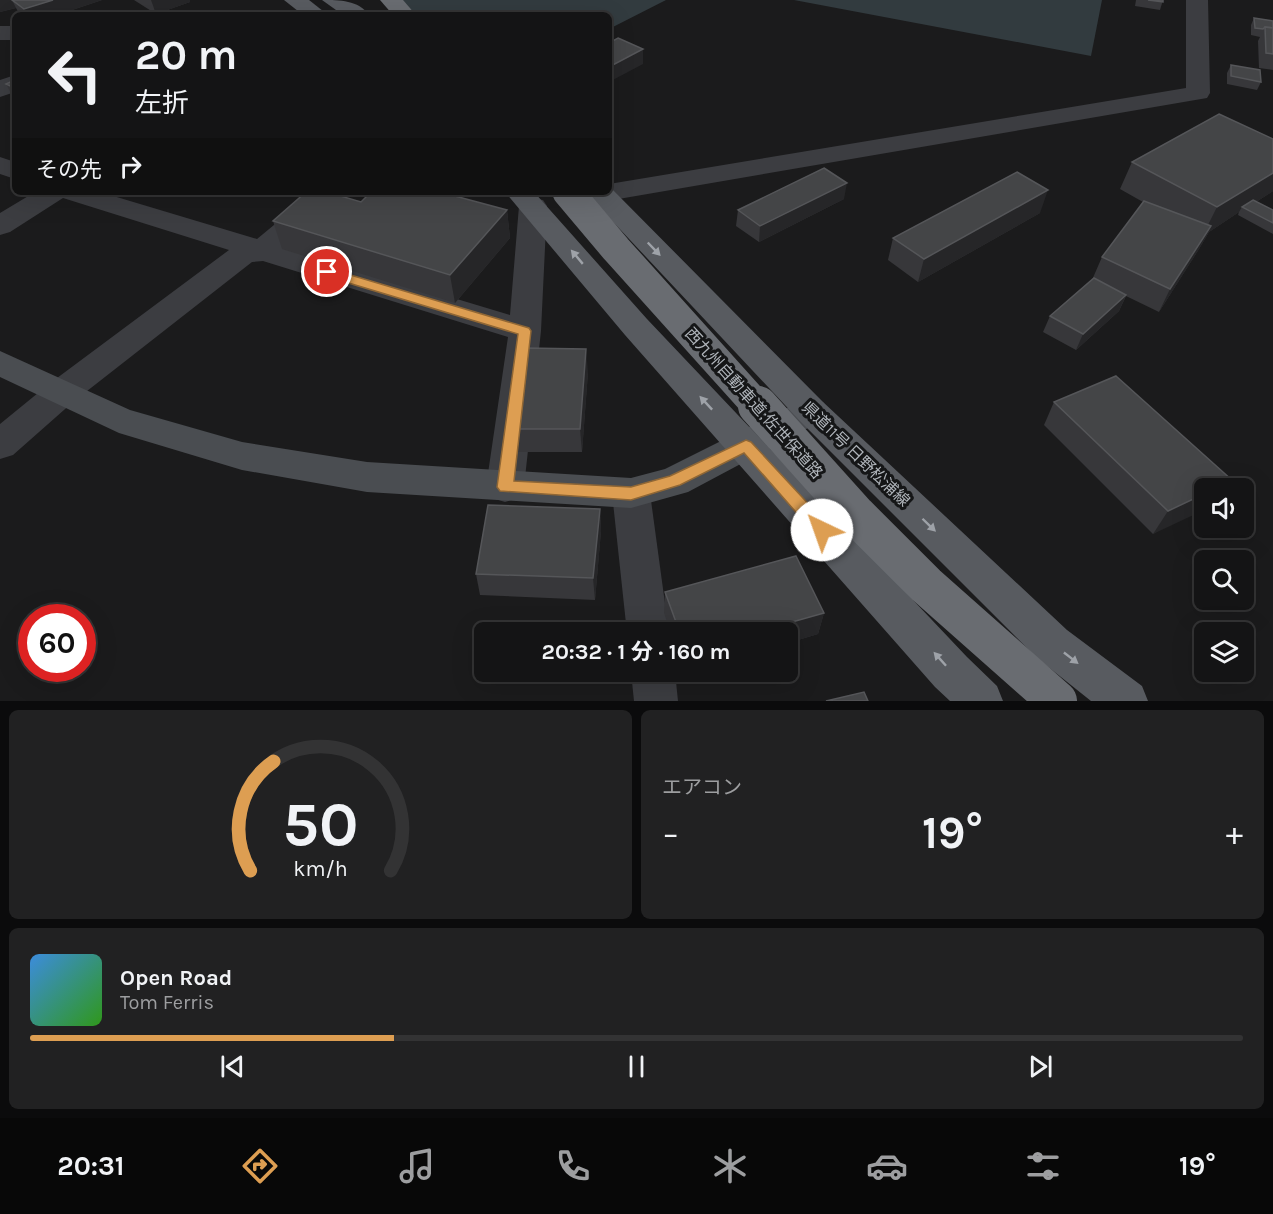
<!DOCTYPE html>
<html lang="ja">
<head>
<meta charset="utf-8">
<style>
	body { margin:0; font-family:Karla,"Noto Sans JP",sans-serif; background:#212122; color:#f1f3f6; height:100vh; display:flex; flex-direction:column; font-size:22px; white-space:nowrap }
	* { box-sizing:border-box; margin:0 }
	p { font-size:20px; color:#9d9ea0 }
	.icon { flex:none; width:33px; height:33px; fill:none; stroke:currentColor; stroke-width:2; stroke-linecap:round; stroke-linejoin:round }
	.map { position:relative; height:701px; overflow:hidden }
	.side { display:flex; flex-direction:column; gap:9px; padding:9px; background:#0b0b0c; flex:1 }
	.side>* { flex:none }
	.guide { position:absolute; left:12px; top:12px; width:600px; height:183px; border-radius:9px; box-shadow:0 6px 24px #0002,0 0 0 2px #333334; background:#141415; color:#f1f3f6; overflow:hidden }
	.tools { position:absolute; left:1194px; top:478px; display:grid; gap:12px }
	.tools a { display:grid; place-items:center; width:60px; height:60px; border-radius:9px; background:#141415; box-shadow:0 6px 24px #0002,0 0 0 2px #333334; font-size:30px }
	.speed { position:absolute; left:18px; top:604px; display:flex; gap:12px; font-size:30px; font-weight:700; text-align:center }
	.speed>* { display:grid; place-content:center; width:78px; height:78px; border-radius:50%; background:#141415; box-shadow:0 6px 24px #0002,0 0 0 2px #333334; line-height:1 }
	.speed .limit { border:9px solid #d22; background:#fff; color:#111 }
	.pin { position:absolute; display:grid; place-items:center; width:51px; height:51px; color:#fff; margin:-26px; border:3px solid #fff; border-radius:50%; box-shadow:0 2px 6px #0007 }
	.me { position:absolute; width:66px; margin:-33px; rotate:318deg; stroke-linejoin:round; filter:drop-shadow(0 0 4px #0008) }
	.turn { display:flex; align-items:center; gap:21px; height:126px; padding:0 24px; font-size:27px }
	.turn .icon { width:78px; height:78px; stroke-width:2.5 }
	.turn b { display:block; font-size:42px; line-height:51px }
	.then { display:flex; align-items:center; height:57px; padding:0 24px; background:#0003; gap:12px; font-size:22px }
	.big { font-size:45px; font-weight:700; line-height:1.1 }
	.side .tile { flex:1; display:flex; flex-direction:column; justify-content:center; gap:9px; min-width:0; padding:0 21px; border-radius:9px; background:#212122 }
	.side .dial { align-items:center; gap:0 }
	.dial svg { height:156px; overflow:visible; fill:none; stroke:#333334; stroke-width:7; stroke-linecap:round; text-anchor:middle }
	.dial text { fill:#f1f3f6; stroke:none }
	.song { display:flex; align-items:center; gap:18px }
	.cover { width:72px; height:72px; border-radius:9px; background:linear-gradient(135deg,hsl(210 70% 55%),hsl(110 70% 35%)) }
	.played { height:6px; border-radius:3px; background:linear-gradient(90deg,#dd9e52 30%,#333334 30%) }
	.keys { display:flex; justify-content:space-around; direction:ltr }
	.heat { display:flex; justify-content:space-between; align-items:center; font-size:33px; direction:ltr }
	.side .tiles { flex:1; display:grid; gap:9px; grid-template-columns:1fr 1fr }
	.tile:last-child { grid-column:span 2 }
	.trip { position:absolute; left:474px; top:622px; width:324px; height:60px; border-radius:9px; background:#141415; box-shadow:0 6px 24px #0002,0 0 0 2px #333334; font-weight:700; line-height:60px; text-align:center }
	.tabs { display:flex; height:96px; justify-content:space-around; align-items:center; background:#080808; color:#9d9ea0 }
	.tabs .icon { width:42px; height:42px }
	.tabs .active { color:#dd9e52 }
	.tabs b { font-size:27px; color:#f1f3f6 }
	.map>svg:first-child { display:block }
	.water { fill:#323b3f }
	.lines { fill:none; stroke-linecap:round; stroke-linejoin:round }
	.street { fill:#3c3d41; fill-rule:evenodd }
	.secondary { fill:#4a4d51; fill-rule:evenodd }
	.primary { fill:#585b60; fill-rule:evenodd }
	.highway { fill:#696c71; fill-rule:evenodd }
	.highway-bridge-far1 { stroke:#696c71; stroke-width:31 }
	.highway-bridge { stroke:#696c71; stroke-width:40 }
	.wall { fill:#37373a }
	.shaded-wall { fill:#262628 }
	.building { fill:#444547; stroke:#555659; stroke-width:1.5 }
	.oneway { fill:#9ea2a8 }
	.route { fill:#dd9e52; stroke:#906735; stroke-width:1.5 }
	.labels { text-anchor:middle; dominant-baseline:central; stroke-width:6; stroke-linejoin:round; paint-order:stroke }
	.street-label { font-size:16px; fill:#afb4ba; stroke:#151617 }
</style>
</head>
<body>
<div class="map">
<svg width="1273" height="701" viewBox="0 0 1273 701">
	<rect width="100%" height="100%" fill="#1b1b1c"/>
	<g class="water">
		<polygon points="395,0 666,0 609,29 609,15 420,15"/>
		<polygon points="794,0 1102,0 1091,56"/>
	</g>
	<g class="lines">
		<g class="street">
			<polygon points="1186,0 1208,0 1210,93 1207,98 601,202 591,200 587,194 589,192 609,192 609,184 1186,88"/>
			<rect x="0" y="26" width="15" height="14"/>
			<polygon points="15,75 15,92 0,97 0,80"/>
			<polygon points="0,157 15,162 15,179 0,174"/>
			<polygon points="35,192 100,192 257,239 314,192 345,192 284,247 510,315 519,206 523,200 533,198 543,200 547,206 541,331 524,487 518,498 505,502 492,498 486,487 508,337 263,261 252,262 73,402 13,455 0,459 0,424 49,384 229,250 63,198 10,232 0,235 0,213"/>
			<polygon points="631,478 644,482 650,493 669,633 627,633 612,493 618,482"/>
			<polygon points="631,672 675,672 678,701 634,701"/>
		</g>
		<polygon class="secondary" points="0,351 130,410 242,442 367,462 631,478 665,469 799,402 811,398 823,402 829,411 823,420 688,492 631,508 367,492 242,470 119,433 0,377"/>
		<g class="primary">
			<polygon points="284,0 309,0 328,15 303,15"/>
			<path d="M322 0C340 0 358 0 369 15H343Z"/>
			<polygon points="609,186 823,402 1067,630 1142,686 1148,701 1091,701 1037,658 799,420 585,192 609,192"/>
			<polygon points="505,192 534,192 647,319 967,657 997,686 1003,701 950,701 935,687 625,335"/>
		</g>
		<polygon class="highway" points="380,0 403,0 416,15 393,15"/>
		<polyline class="highway-bridge-far1" points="568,192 616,249 759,408"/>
		<polyline class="highway-bridge" points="758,406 856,515 926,585 1057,701"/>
	</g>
	<g class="wall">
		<polygon points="0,0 102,0 57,15 20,15 16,8 0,12"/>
		<polygon points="134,0 190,0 190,2 156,14"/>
		<polygon points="1136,0 1163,0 1160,10 1135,6"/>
		<polygon points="1254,18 1273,21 1273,70 1259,68 1258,41 1260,37 1251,35 1251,25"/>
		<polygon points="1231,65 1261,82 1257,90 1227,84 1227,73"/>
		<polygon points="15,80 15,100 14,99 6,84"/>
		<polygon points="1273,139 1273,191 1256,202 1273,210 1273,234 1238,215 1239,212 1209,232 1199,249 1159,312 1126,296 1119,311 1076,350 1043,332 1050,316 1092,280 1102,257 1143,202 1120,189 1132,162"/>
		<polygon points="371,192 466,192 466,195 462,198 507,210 510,238 455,303 282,249 273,221 361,202"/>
		<polygon points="844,199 759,242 736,226 738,210"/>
		<polygon points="1040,213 918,282 888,260 893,238"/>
		<polygon points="588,372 582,452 517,452 514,429"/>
		<polygon points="1054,402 1228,489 1153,534 1044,425"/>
		<polygon points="600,509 601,531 595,600 480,595 476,574"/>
		<polygon points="665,592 824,613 818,634 788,643 788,633 671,633 664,613"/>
	</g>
	<g class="shaded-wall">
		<polygon points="0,0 12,0 16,8 0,12"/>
		<polygon points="53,0 102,0 57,15 27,15 24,9"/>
		<polygon points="151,0 190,0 190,2 156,14"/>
		<polygon points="643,49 643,64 609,82 609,67"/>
		<polygon points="1273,173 1273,191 1245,209 1242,207 1239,212 1209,232 1199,249 1159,312 1170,289 1203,235 1217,207"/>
		<polygon points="847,183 844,199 759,242 760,226"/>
		<polygon points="1048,190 1040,213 918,282 924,259"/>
		<polygon points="448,192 466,192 466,195 451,208"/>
		<polygon points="507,210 510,238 455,303 450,275"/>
		<polygon points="1126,295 1119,311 1076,350 1083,334"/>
		<polygon points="586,349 588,372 582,452 580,429"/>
		<polygon points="1233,481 1228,489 1216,489"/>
		<polygon points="1204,494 1204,510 1153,534 1168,511"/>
		<polygon points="600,509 601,531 595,600 593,578"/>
		<polygon points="824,613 818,634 788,643 788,633 753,633"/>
	</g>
	<g class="building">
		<polygon points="12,0 53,0 24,9"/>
		<polygon points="1148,0 1163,0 1163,2"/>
		<polygon points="1254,18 1273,21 1273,28 1265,27 1263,29 1255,28"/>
		<polygon points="1265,27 1273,28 1273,54 1266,53"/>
		<polygon points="618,38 643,49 609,67 609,43"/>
		<polygon points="1231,65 1260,70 1261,82 1231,76"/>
		<polygon points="15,80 15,88 6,84"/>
		<polygon points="1219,114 1273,139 1273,173 1217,207 1132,162"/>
		<polygon points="824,168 847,183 760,226 738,210"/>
		<polygon points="1017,172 1048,190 924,259 893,238"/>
		<polygon points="306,192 327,192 361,202 371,192 440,192 507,210 450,275 273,221"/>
		<polygon points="1253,200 1273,210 1273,223 1242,207"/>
		<polygon points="1144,201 1211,226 1170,289 1102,257"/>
		<polygon points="1094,278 1126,295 1083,334 1050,316"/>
		<polygon points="525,348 586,349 580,429 514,429"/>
		<polygon points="1116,376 1233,481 1216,489 1204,489 1204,494 1168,511 1054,402"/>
		<polygon points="488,505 600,509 593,578 476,574"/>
		<polygon points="796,556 824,613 753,633 680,633 665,592"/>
		<polygon points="864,692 868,701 826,701"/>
	</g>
	<defs><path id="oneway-solid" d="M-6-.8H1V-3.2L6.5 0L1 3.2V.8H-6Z" transform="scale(1.5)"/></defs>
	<g class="oneway">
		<use href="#oneway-solid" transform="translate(654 249) rotate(46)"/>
		<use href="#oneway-solid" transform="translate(577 257) rotate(-130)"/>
		<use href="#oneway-solid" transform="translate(706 403) rotate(-133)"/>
		<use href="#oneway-solid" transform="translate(929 525) rotate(44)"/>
		<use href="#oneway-solid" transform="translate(1071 658) rotate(38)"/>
		<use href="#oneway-solid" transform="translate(940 659) rotate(-132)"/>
	</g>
	<polygon class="route" points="327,268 529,328 531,331 514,481 631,487 670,476 746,440 751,442 828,525 830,530 828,535 822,537 816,535 744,453 680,485 631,500 500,491 497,487 518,334 322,275 320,272"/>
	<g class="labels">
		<g class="street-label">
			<text transform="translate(754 403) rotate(48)">西九州自動車道;佐世保道路</text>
			<text transform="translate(856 454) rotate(44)">県道11号 日野松浦線</text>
		</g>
	</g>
</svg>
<div class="tools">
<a><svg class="icon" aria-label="sound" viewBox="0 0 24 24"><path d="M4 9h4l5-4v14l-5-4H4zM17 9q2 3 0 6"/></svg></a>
<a><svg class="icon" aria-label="search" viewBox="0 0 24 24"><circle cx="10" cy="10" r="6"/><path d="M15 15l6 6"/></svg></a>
<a><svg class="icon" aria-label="layers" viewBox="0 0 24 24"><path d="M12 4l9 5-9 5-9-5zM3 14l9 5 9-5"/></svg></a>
</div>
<div class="speed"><div class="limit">60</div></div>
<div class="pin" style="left:327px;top:272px;background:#d93025"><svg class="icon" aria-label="arrive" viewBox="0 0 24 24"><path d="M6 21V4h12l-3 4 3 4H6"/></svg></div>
<svg class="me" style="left:822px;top:530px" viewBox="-20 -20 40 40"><circle r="19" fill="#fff"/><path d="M0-13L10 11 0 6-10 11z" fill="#dd9e52"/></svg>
<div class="trip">20:32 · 1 分 · 160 m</div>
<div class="guide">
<div class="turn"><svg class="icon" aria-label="left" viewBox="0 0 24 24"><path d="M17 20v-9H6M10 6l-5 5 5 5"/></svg><div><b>20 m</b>左折</div></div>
<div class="then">その先<svg class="icon" aria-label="right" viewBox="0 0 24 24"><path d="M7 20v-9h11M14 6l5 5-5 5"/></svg></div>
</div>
</div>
<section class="side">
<div class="tiles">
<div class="tile dial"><svg viewBox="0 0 100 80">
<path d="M14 69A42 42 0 1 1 86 69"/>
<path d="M14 69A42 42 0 0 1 26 13" stroke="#dd9e52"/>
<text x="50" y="56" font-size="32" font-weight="700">50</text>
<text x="50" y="72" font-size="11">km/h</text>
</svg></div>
<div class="tile"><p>エアコン</p>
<div class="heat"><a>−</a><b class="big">19°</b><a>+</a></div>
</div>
<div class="tile">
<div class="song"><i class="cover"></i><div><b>Open Road</b><p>Tom Ferris</p></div></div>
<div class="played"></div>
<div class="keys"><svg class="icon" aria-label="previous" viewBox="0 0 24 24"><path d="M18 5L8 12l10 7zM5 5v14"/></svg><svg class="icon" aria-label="pause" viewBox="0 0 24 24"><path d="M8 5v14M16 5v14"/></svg><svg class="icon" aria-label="next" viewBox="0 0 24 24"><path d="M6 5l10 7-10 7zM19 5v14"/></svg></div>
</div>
</div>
</section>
<nav class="tabs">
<b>20:31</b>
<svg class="icon active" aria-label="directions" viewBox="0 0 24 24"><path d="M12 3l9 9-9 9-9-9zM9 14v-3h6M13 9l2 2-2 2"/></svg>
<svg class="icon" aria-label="music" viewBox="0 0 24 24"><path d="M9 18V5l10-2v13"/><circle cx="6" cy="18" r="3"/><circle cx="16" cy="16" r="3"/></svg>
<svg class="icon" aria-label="phone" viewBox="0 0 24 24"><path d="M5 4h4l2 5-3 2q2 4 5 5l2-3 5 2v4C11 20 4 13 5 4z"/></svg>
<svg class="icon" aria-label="climate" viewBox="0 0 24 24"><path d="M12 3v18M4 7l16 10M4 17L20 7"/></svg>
<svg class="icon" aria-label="car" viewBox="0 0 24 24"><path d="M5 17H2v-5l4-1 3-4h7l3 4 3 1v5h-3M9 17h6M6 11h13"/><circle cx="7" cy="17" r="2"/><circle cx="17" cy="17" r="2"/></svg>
<svg class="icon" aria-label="filters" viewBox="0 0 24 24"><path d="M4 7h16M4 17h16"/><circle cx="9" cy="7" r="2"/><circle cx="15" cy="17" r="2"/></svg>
<b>19°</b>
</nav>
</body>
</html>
